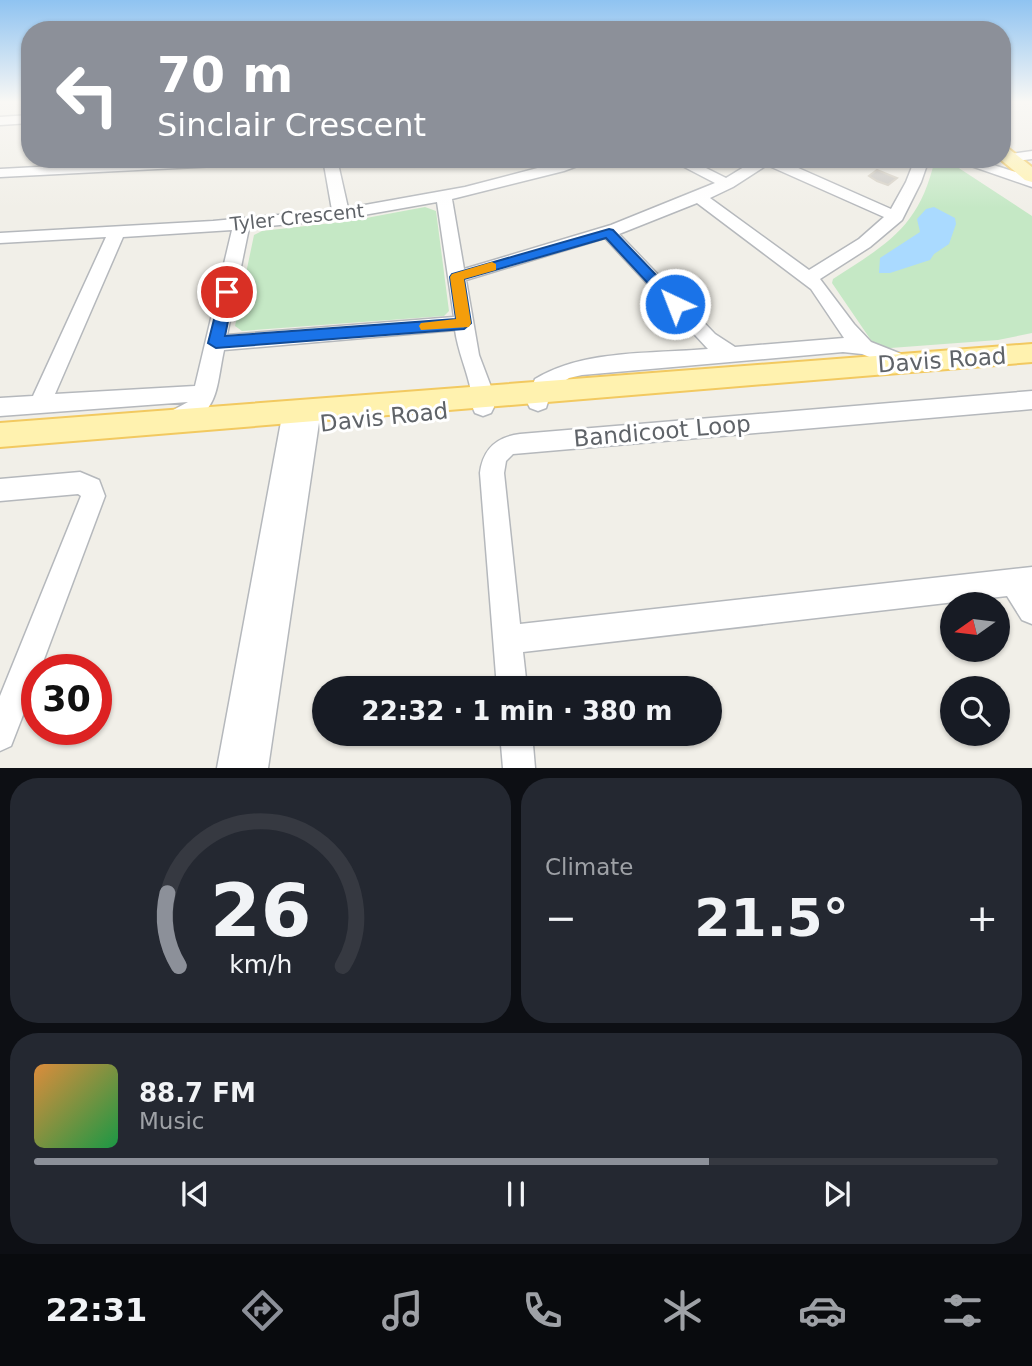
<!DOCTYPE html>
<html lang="en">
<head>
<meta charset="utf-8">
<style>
	body { margin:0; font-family:"DejaVu Sans",sans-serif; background:#242831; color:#f1f3f6; height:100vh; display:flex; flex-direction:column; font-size:26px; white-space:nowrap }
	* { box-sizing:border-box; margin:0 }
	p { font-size:23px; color:#9ea1a6 }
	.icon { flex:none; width:38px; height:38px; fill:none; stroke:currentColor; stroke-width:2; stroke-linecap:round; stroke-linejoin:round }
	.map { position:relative; height:768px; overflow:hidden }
	.panel { display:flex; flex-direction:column; gap:10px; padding:10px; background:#0d0f14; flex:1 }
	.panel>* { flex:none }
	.hud { position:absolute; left:21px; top:21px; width:990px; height:147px; border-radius:28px; box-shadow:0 2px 5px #0004; background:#8c9099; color:#fff; overflow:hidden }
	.needle { width:46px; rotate:256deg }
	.controls { position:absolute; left:940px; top:592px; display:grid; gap:14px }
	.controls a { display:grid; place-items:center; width:70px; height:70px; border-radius:50%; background:#171b24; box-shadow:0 2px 5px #0004; font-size:35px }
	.speed { position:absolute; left:21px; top:654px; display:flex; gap:14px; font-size:35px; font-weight:700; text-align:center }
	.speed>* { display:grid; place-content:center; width:91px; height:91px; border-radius:50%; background:#171b24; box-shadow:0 2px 5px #0004; line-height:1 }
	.speed .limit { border:10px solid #d22; background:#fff; color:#111 }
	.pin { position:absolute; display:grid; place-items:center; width:60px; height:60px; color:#fff; margin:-30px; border:4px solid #fff; border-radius:50%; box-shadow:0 2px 7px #0007 }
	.me { position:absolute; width:77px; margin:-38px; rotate:317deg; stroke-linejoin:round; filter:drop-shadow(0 0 5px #0008) }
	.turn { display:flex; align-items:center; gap:24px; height:147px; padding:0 21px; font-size:32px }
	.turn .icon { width:91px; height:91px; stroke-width:2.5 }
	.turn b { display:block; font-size:49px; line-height:60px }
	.big { font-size:52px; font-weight:800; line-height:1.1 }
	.panel .card { flex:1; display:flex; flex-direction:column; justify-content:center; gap:10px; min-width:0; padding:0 24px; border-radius:28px; background:#242831 }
	.panel .dial { align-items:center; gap:0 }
	.dial svg { height:182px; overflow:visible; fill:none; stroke:#363941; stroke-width:7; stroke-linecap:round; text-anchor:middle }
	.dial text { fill:#f1f3f6; stroke:none }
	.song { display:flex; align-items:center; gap:21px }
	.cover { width:84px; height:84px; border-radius:10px; background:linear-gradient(135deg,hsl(30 70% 55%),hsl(140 70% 35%)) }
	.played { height:7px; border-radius:4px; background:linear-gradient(90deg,#8c9099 70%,#363941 70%) }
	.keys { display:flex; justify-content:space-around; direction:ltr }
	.heat { display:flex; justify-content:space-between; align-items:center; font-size:38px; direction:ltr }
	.panel .tiles { flex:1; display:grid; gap:10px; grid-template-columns:1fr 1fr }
	.card:last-child { grid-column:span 2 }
	.trip { position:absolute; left:312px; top:676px; width:410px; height:70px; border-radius:35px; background:#171b24; box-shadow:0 2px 5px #0004; font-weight:800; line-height:70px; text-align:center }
	.dock { display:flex; height:112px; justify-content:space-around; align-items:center; background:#090b0e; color:#9ea1a6 }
	.dock .icon { width:49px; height:49px }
	.dock .active { color:#8c9099 }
	.dock b { font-size:32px; color:#f1f3f6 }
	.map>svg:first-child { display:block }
	.green { fill:#c5e8c5 }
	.water { fill:#aadaff }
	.building { fill:#cccac5; stroke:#d6d1c6; stroke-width:2 }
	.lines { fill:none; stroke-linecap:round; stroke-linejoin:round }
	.minor-casing { stroke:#b5b8bc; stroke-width:3 }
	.major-casing { stroke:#f2c960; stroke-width:4 }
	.minor { fill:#fff; fill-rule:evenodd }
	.major { fill:#fff2af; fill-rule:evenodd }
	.route { fill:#1a73e8; stroke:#114b97; stroke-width:2 }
	.slow { fill:#f59e0b }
	.labels { text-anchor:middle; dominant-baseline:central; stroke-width:6; stroke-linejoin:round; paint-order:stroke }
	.far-street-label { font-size:19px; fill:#5f6368; stroke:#fff }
	.street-label { font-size:23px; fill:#5f6368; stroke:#fff }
</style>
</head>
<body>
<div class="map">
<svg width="1032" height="768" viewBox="0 0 1032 768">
	<rect width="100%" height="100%" fill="#f1efe8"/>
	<g class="green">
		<path d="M935 159H945L1032 216V333L998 340 877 349 832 283 833 279C888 243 919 228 935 159Z"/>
		<polygon points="425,207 436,211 449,311 444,316 242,331 235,326 254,235 262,231 350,221"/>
	</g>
	<polygon class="water" points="934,207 955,218 956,224 949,244 934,254 930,260 890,273 879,273 880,258 920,232 917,219 926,209"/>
	<polygon class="building" points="877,170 897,178 888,185 877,181 869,176"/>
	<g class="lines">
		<defs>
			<g id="minor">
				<polygon points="30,115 30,123 0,125 0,117"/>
				<polygon points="1032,151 1032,159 1008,162 1002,159 1003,155"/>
				<polygon points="187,159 285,159 278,163 0,177 0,169"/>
				<path d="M323 159H337L348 208 465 187 572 159H596L564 171 452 199 464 269 611 225 715 183 669 159H688L726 178 757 159H778L891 209 906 182 915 159H929L921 182 902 220 870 247 820 279 854 324 871 342 909 357 912 362 909 367 902 370 862 354 843 352 582 375 569 378 552 389 546 408 538 411 530 408 527 402 535 379C585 349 651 354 708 349L605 238 466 280 479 355 493 392 494 407 491 413 483 416 475 413C471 406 473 399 471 391 467 370 458 352 455 330L224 350C215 393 220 414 172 430L164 427 161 421 164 415 188 402 0 416V398L33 396 106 237 0 243V233L213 221 332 210ZM767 165 884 217 859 239 809 270 710 198 733 187ZM437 202 454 317 227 335 249 228 341 219ZM697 203 811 289 844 338 735 347 715 334 619 234ZM232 230 195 386 55 394 123 237Z"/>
				<polygon points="951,159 974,159 1032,177 1032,187"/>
				<path d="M1032 391V409L513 454 506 461 504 473 520 624 1032 567V624L1022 620 1007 596 523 652 527 688H497L480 473C483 449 496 437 520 434Z"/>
				<polygon points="310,400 318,403 321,409 268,768 217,768 283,411 286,405 294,402 301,405"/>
				<polygon points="80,472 99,480 105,496 40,670 37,670 37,679 11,746 0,751 0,696 81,496 78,494 0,501 0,479"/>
				<polygon points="500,733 532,733 535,768 503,768"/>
			</g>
			<g id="major">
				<polygon points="1003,148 1009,149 1032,167 1032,182 1025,180 1000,159 1003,159"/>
				<polygon points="1032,344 1032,362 0,447 0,423"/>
			</g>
		</defs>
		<use href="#minor" class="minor-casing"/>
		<use href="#major" class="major-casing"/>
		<use href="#minor" class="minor"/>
		<use href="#major" class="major"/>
	</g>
	<linearGradient id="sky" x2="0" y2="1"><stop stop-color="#8fc3f1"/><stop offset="0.49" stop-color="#f9f8f5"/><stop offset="1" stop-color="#f9f8f5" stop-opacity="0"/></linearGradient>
	<rect width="1032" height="208" fill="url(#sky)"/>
	<polygon class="route" points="609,229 613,230 680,300 680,307 670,307 606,238 464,279 471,323 464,329 216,348 208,343 222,288 227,287 234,292 225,336 456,319 450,277 452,274"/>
	<polygon class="slow" points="492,262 496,264 496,270 464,279 471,323 469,327 421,330 419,326 421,323 456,319 450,277 452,274"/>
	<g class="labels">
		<g class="far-street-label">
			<text transform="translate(297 217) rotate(-6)">Tyler Crescent</text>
		</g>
		<g class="street-label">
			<text transform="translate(942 360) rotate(-4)">Davis Road</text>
			<text transform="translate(384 417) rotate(-6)">Davis Road</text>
			<text transform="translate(662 431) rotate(-5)">Bandicoot Loop</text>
		</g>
	</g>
</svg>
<div class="controls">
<a><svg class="needle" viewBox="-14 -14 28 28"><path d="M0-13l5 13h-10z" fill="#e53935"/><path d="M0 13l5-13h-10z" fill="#9ea1a6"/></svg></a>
<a><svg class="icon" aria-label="search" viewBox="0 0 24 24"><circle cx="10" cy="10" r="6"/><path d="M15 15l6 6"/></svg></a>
</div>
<div class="speed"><div class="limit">30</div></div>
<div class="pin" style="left:227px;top:292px;background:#d93025"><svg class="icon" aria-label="arrive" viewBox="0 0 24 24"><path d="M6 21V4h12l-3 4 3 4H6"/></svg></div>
<svg class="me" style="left:675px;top:304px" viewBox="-20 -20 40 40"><circle r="17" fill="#1a73e8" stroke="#fff" stroke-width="3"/><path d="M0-11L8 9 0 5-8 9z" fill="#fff"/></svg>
<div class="trip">22:32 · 1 min · 380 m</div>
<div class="hud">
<div class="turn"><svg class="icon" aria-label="left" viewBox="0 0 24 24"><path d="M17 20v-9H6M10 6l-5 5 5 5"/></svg><div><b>70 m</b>Sinclair Crescent</div></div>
</div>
</div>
<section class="panel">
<div class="tiles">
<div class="card dial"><svg viewBox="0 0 100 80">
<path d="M14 69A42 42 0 1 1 86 69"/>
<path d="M14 69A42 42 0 0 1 9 37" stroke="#8c9099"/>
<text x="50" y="56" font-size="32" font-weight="700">26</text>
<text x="50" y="72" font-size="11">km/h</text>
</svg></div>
<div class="card"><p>Climate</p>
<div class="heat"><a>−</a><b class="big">21.5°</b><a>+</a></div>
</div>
<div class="card">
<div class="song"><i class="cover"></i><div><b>88.7 FM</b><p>Music</p></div></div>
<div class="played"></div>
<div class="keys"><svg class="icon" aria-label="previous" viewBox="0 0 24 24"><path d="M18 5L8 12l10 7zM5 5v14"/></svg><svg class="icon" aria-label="pause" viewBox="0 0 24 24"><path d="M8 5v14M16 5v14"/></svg><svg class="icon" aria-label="next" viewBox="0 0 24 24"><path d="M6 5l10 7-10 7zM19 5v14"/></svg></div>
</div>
</div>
</section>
<nav class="dock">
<b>22:31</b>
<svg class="icon active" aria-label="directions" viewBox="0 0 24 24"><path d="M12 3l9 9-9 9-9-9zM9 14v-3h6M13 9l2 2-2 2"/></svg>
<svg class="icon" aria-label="music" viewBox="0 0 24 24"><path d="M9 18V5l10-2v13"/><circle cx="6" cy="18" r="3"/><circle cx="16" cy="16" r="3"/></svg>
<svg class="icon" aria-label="phone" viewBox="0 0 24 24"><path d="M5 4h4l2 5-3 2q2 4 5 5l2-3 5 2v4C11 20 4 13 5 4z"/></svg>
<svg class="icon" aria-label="climate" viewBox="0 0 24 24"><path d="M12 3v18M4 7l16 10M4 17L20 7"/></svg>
<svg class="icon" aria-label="car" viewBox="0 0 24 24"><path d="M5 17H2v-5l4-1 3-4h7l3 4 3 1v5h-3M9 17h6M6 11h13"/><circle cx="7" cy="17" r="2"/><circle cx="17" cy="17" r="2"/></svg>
<svg class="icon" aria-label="filters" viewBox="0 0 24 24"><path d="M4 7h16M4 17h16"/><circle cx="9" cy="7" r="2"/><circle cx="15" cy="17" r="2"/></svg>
</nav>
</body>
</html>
